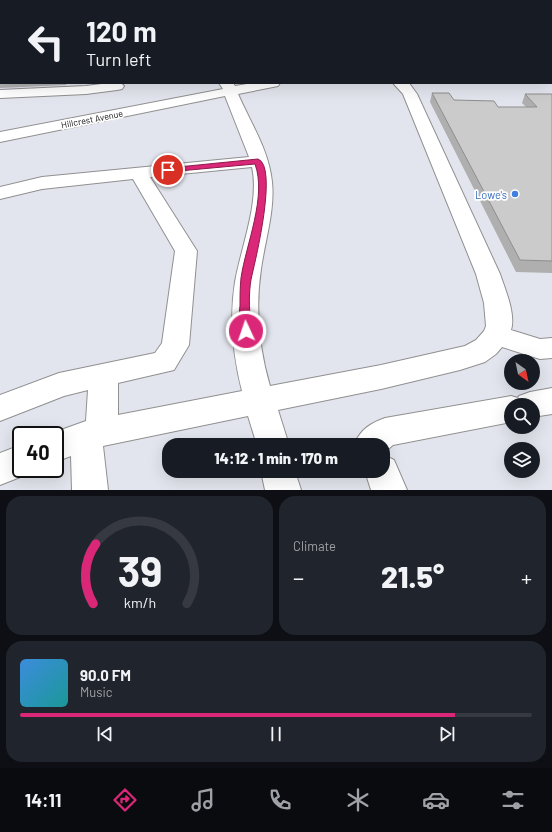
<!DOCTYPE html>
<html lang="en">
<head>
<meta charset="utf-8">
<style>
	body { margin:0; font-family:Barlow,sans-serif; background:#20242c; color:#f1f3f6; height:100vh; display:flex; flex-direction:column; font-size:15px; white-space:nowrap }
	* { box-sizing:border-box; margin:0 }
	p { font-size:13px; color:#9ea1a6 }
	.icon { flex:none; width:22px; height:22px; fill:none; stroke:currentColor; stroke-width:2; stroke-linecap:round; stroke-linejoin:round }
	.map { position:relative; height:490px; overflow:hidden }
	.panel { display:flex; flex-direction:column; gap:6px; padding:6px; background:#0d0f14; flex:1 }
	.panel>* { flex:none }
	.hud { position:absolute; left:0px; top:0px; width:552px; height:84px; box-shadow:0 4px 16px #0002; background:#171b24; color:#f1f3f6; overflow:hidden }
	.needle { width:26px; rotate:147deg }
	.fabs { position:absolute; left:504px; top:354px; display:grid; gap:8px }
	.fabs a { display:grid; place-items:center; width:36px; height:36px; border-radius:50%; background:#171b24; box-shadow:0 4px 16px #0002; font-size:20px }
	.speed { position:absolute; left:12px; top:426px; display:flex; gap:8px; font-size:20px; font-weight:700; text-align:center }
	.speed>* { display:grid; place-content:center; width:52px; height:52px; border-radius:50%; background:#171b24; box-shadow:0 4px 16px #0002; line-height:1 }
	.speed .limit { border:2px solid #111; border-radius:6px; background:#fff; color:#111 }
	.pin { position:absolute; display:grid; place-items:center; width:34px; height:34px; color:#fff; margin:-17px; border:2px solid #fff; border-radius:50%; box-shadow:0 1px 4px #0007 }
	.me { position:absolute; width:44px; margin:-22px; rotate:357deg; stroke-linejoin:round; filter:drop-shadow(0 0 3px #0008) }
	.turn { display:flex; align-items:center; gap:14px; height:84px; padding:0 20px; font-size:18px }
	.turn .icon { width:52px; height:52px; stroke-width:2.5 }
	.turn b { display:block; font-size:28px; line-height:34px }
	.big { font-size:30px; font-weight:800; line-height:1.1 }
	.panel .card { flex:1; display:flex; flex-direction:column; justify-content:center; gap:6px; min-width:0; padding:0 14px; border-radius:16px; background:#20242c }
	.panel .dial { align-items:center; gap:0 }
	.dial svg { height:104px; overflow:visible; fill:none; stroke:#363941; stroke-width:7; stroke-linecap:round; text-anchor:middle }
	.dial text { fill:#f1f3f6; stroke:none }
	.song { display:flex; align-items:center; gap:12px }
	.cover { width:48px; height:48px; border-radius:6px; background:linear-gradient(135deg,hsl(210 70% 55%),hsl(180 70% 35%)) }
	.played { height:4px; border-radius:2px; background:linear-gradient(90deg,#db2777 85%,#363941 85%) }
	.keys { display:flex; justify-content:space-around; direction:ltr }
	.heat { display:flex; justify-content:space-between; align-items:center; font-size:22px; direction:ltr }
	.panel .tiles { flex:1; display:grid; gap:6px; grid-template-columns:1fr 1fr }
	.card:last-child { grid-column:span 2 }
	.trip { position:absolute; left:162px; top:438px; width:228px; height:40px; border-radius:16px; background:#171b24; box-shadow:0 4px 16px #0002; font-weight:800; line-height:40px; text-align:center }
	.menu { display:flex; height:64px; justify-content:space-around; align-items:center; background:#090b0e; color:#9ea1a6 }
	.menu .icon { width:28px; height:28px }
	.menu .current { color:#db2777 }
	.menu b { font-size:18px; color:#f1f3f6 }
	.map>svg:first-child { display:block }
	.built { fill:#e2e5ed; fill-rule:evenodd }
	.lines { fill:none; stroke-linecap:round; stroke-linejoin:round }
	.minor-casing { stroke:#909091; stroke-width:2 }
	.major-casing { stroke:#cacacb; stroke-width:2 }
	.highway-casing { stroke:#cacacb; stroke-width:2 }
	.minor { fill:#fff; fill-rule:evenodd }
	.major { fill:#c1d7a4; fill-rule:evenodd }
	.highway { fill:#98bc68; fill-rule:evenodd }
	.wall { fill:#afafaf }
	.shaded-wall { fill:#8e8e8f }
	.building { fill:#cbcbcc; stroke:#8e8e8f }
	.route { fill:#db2777; stroke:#8e194d }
	.shop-dot { fill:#3f7fe0; stroke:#fff; stroke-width:1.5 }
	.labels { text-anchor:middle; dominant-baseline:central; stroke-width:3.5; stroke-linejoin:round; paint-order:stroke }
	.far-street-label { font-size:9px; fill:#101011; stroke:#fff }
	.shop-label { font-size:11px; fill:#366cbe; stroke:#fff; text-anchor:end }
</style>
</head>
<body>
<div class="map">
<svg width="552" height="490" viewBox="0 0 552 490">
	<rect width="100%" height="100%" fill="#f0f0f1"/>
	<path class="built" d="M0 28 1 83H551V51L552 52V490H0ZM511 361H533V383H511ZM511 405H533V427H511ZM21 435H55V469H21ZM169 445H383V471H169ZM511 449H533V471H511Z"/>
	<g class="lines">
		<defs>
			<g id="minor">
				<polygon points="0,0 6,0 6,1 1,1 1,3"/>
				<rect x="62" y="0" width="9" height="1"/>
				<polygon points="90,0 102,0 90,1"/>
				<polygon points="109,83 121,83 124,86 122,89 117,90 86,94 0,98 0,90 86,86"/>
				<path d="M219 83H233L235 86 253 83H280L278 86 238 94C250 122 269 150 272 182 275 210 265 241 261 269 255 309 259 348 270 386L381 365 465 346 476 340 484 331 486 326 484 303 476 274 403 94 393 83H409L417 94 500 274C505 289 516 314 511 330L540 339 552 338V358L540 359 502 347 496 354 485 362 460 370 381 389 278 410 289 445H257L248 416 103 446 108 490H72L71 456 55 462V435H47L86 421 88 390 64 396 0 421V395L59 373 155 353 162 343 175 251 133 179 42 189 0 199V187L42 177 249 157 225 96 0 142V132L223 89ZM252 167C260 202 241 247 235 282 229 319 233 355 242 391L118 415V383L174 370 189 345 197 251 150 177Z"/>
				<path d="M552 388V414L533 417V405H511V422L393 445 386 451 384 455 394 460 407 490H371L365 471H383V445H356L355 443C361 429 371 423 385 418L511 396 518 398 519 396 530 392Z"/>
				<polygon points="21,445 21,469 34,469 33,472 0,485 0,453"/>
				<polygon points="261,471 295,471 301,490 265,490"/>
			</g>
			<g id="major">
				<rect x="134" y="0" width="9" height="1"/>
				<polygon points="251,0 273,0 251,1"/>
				<polygon points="313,0 334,0 313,1"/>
				<rect x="0" y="20" width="1" height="6"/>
			</g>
			<polygon id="highway" points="546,0 552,0 552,4 551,1"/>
		</defs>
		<use href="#minor" class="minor-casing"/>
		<use href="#major" class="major-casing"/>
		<use href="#highway" class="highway-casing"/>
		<use href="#minor" class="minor"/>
		<use href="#major" class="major"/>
		<use href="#highway" class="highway"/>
	</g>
	<g class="wall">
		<polygon points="0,45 1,45 1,83 67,83 66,85 0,88"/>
		<polygon points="432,93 454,100 498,107 526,107 522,103 525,94 552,94 552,273 516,272 430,102"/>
	</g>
	<polygon class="shaded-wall" points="9,0 54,0 45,1 9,1"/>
	<g class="building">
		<rect x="0" y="45" width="1" height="32"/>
		<polygon points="432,93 449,93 454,100 494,101 498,107 537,107 525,94 552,94 552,261 520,260"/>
	</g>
	<path class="route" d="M258 159C278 166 256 258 252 275 249 287 249 303 250 315 250 321 253 328 250 333H242C238 326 239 314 240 306 240 297 240 287 241 278 246 244 267 197 255 164L168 172 164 170 168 168Z"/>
	<circle class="shop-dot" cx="515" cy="194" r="4"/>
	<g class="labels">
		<g class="far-street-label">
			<text transform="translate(92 119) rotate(-11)">Hillcrest Avenue</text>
		</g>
		<g class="shop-label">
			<text x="507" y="194">Lowe's</text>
		</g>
	</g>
</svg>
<div class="fabs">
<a><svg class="needle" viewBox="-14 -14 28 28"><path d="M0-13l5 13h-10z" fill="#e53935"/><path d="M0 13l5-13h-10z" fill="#9ea1a6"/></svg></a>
<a><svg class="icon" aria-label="search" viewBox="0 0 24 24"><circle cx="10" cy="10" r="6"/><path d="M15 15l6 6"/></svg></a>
<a><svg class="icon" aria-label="layers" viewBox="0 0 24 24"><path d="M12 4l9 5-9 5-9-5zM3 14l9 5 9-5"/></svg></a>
</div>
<div class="speed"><div class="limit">40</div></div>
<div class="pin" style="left:168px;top:170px;background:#d93025"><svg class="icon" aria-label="arrive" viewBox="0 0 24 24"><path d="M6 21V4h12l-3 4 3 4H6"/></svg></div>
<svg class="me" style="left:246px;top:331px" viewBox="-20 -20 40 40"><circle r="17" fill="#db2777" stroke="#fff" stroke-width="3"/><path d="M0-11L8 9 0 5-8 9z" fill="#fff"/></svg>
<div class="trip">14:12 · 1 min · 170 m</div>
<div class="hud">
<div class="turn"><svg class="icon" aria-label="left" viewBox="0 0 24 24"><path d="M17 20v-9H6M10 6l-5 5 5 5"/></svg><div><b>120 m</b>Turn left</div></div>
</div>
</div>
<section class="panel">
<div class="tiles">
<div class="card dial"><svg viewBox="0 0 100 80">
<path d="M14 69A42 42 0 1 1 86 69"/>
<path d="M14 69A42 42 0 0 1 16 23" stroke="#db2777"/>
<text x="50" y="56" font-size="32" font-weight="700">39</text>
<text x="50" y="72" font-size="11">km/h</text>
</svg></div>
<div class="card"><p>Climate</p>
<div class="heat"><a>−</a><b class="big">21.5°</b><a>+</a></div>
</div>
<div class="card">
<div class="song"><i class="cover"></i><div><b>90.0 FM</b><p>Music</p></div></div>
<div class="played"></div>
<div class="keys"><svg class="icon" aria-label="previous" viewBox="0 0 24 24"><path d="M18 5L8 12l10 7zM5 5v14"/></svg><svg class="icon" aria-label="pause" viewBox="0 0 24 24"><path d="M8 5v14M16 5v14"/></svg><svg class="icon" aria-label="next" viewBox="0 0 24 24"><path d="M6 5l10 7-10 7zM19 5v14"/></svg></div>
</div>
</div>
</section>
<nav class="menu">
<b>14:11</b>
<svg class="icon current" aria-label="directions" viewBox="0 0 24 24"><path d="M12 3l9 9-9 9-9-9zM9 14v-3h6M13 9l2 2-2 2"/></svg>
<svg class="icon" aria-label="music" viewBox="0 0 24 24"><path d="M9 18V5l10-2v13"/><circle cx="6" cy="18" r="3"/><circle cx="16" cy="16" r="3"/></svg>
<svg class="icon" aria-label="phone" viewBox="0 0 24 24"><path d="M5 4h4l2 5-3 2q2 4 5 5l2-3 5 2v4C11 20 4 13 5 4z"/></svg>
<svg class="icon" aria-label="climate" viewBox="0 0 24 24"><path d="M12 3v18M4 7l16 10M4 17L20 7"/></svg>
<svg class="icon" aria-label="car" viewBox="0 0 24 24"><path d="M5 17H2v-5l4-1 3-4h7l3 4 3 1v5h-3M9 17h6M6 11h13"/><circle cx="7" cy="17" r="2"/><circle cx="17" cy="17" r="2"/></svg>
<svg class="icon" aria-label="filters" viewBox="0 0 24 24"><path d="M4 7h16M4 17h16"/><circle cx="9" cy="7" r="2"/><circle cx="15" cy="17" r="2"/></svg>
</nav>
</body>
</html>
